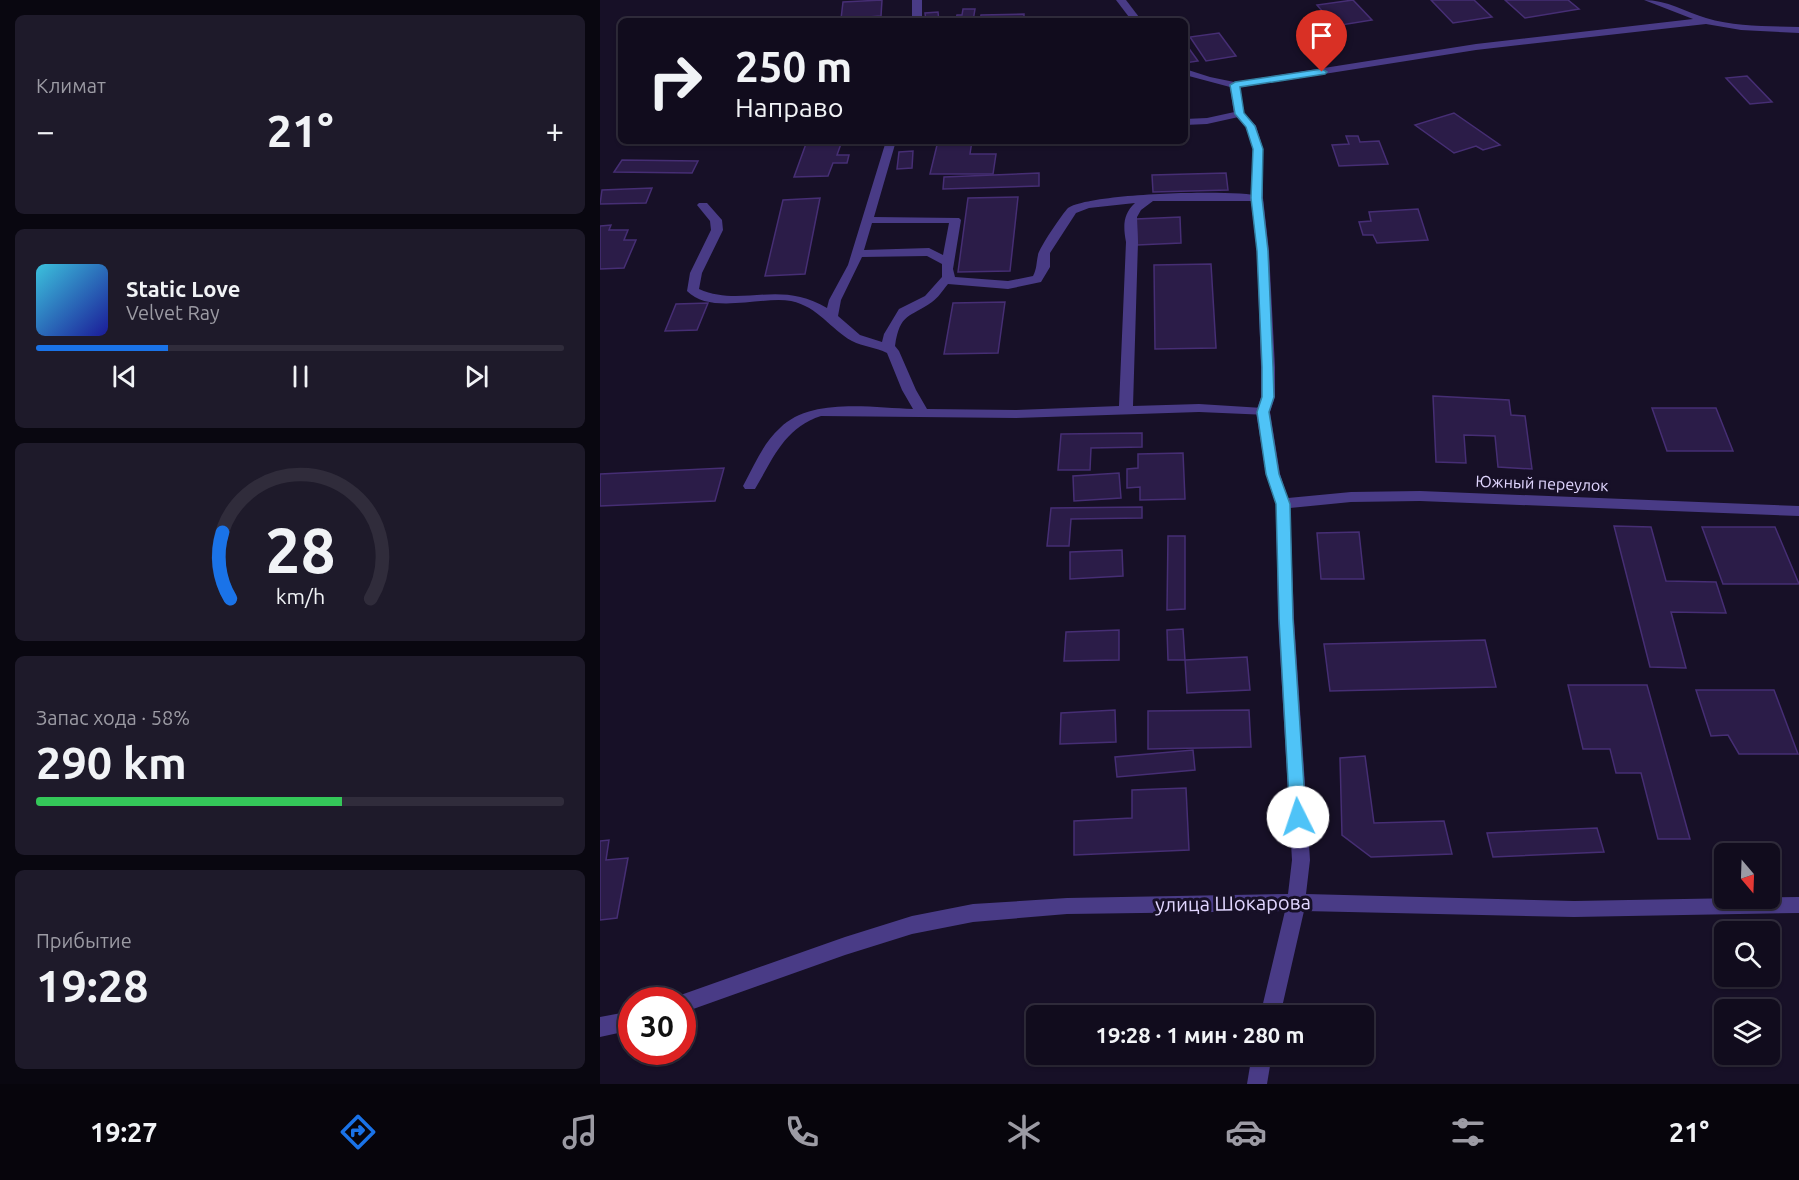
<!DOCTYPE html>
<html lang="ru">
<head>
<meta charset="utf-8">
<style>
	body { margin:0; font-family:Ubuntu,sans-serif; background:#1e1a2a; color:#f1f3f6; height:100vh; display:flex; flex-direction:column; font-size:22px; white-space:nowrap }
	* { box-sizing:border-box; margin:0 }
	p { font-size:20px; color:#9c9ba4 }
	.icon { flex:none; width:33px; height:33px; fill:none; stroke:currentColor; stroke-width:2; stroke-linecap:round; stroke-linejoin:round }
	.map { position:relative; flex:1; overflow:hidden }
	.side { display:flex; flex-direction:column; gap:15px; padding:15px; background:#090710; width:600px }
	.side>* { flex:none }
	.hud { position:absolute; left:18px; top:18px; width:570px; height:126px; border-radius:9px; box-shadow:0 2px 4px #0004,0 0 0 2px #302c3b; background:#110c1d; color:#f1f3f6; overflow:hidden }
	.needle { width:39px; rotate:161deg }
	.buttons { position:absolute; left:1114px; top:843px; display:grid; gap:12px }
	.buttons a { display:grid; place-items:center; width:66px; height:66px; border-radius:9px; background:#110c1d; box-shadow:0 2px 4px #0004,0 0 0 2px #302c3b; font-size:30px }
	.speed { position:absolute; left:18px; top:987px; display:flex; gap:12px; font-size:30px; font-weight:700; text-align:center }
	.speed>* { display:grid; place-content:center; width:78px; height:78px; border-radius:50%; background:#110c1d; box-shadow:0 2px 4px #0004,0 0 0 2px #302c3b; line-height:1 }
	.speed .limit { border:9px solid #d22; background:#fff; color:#111 }
	.pin { position:absolute; display:grid; place-items:center; width:51px; height:51px; color:#fff; margin:-62px -26px; border-radius:50% 50% 50% 0; rotate:-45deg; box-shadow:0 0 6px #0007 }
	.pin .icon { rotate:45deg }
	.me { position:absolute; width:66px; margin:-33px; rotate:356deg; stroke-linejoin:round; filter:drop-shadow(0 0 4px #0008) }
	.turn { display:flex; align-items:center; gap:21px; height:126px; padding:0 18px; font-size:27px }
	.turn .icon { width:78px; height:78px; stroke-width:2.5 }
	.turn b { display:block; font-size:42px; line-height:51px }
	.big { font-size:45px; font-weight:700; line-height:1.1 }
	.side .card { flex:1; display:flex; flex-direction:column; justify-content:center; gap:9px; min-width:0; padding:0 21px; border-radius:9px; background:#1e1a2a }
	.side .dial { align-items:center; gap:0 }
	.dial svg { height:156px; overflow:visible; fill:none; stroke:#302c3b; stroke-width:7; stroke-linecap:round; text-anchor:middle }
	.dial text { fill:#f1f3f6; stroke:none }
	.song { display:flex; align-items:center; gap:18px }
	.cover { width:72px; height:72px; border-radius:9px; background:linear-gradient(135deg,hsl(190 70% 55%),hsl(240 70% 35%)) }
	.played { height:6px; border-radius:3px; background:linear-gradient(90deg,#1a73e8 25%,#302c3b 25%) }
	.keys { display:flex; justify-content:space-around; direction:ltr }
	.heat { display:flex; justify-content:space-between; align-items:center; font-size:33px; direction:ltr }
	.charge { height:9px; border-radius:4px; background:linear-gradient(90deg,#34c759 58%,#302c3b 0) }
	.trip { position:absolute; left:426px; top:1005px; width:348px; height:60px; border-radius:9px; background:#110c1d; box-shadow:0 2px 4px #0004,0 0 0 2px #302c3b; font-weight:700; line-height:60px; text-align:center }
	.tab-bar { display:flex; height:96px; justify-content:space-around; align-items:center; background:#07050c; color:#9c9ba4 }
	.tab-bar .icon { width:42px; height:42px }
	.tab-bar .current { color:#1a73e8 }
	.tab-bar b { font-size:27px; color:#f1f3f6 }
	main { display:flex; flex:1; min-height:0 }
	.map>svg:first-child { display:block }
	.building { fill:#2b1c48; stroke:#462e74; stroke-width:1.5 }
	.lines { fill:none; stroke-linecap:round; stroke-linejoin:round }
	.service { fill:#493b86; fill-rule:evenodd }
	.minor { fill:#493b86; fill-rule:evenodd }
	.route { fill:#4fc3f7; stroke:#337fa1; stroke-width:1.5 }
	.labels { text-anchor:middle; dominant-baseline:central; stroke-width:6; stroke-linejoin:round; paint-order:stroke }
	.street-label { font-size:16px; fill:#e1d6ff; stroke:#171027 }
	.near-street-label { font-size:20px; fill:#e1d6ff; stroke:#171027 }
</style>
</head>
<body>
<main>
<section class="side">
<div class="card"><p>Климат</p>
<div class="heat"><a>−</a><b class="big">21°</b><a>+</a></div>
</div>
<div class="card">
<div class="song"><i class="cover"></i><div><b>Static Love</b><p>Velvet Ray</p></div></div>
<div class="played"></div>
<div class="keys"><svg class="icon" aria-label="previous" viewBox="0 0 24 24"><path d="M18 5L8 12l10 7zM5 5v14"/></svg><svg class="icon" aria-label="pause" viewBox="0 0 24 24"><path d="M8 5v14M16 5v14"/></svg><svg class="icon" aria-label="next" viewBox="0 0 24 24"><path d="M6 5l10 7-10 7zM19 5v14"/></svg></div>
</div>
<div class="card dial"><svg viewBox="0 0 100 80">
<path d="M14 69A42 42 0 1 1 86 69"/>
<path d="M14 69A42 42 0 0 1 10 35" stroke="#1a73e8"/>
<text x="50" y="56" font-size="32" font-weight="700">28</text>
<text x="50" y="72" font-size="11">km/h</text>
</svg></div>
<div class="card"><p>Запас хода · 58%</p><b class="big">290 km</b><div class="charge"></div></div>
<div class="card"><p>Прибытие</p><b class="big">19:28</b></div>
</section>
<div class="map">
<svg width="1199" height="1084" viewBox="0 0 1199 1084">
	<rect width="100%" height="100%" fill="#171027"/>
	<g class="building">
		<polygon points="282,0 281,16 241,19 243,2"/>
		<polygon points="753,0 772,20 735,26 717,5"/>
		<polygon points="831,0 874,0 892,17 853,23"/>
		<polygon points="905,0 968,0 979,9 925,18"/>
		<polygon points="363,9 375,9 373,21 356,19 357,15 362,15"/>
		<polygon points="338,12 339,21 326,21 325,13"/>
		<polygon points="424,14 424,21 380,21 381,15"/>
		<polygon points="482,17 477,21 424,21 424,18"/>
		<polygon points="619,33 636,56 606,61 590,37"/>
		<polygon points="585,43 598,61 585,63"/>
		<polygon points="1147,76 1172,102 1150,104 1126,78"/>
		<polygon points="854,113 900,145 883,150 876,146 854,153 815,125"/>
		<polygon points="746,136 758,136 760,142 779,141 788,164 739,166 732,145 749,144"/>
		<polygon points="207,141 242,141 237,155 249,155 247,163 233,163 228,176 194,177"/>
		<polygon points="338,141 372,141 370,154 396,154 393,174 330,174"/>
		<polygon points="313,151 312,168 297,169 299,152"/>
		<polygon points="22,160 98,161 92,173 14,172"/>
		<polygon points="439,173 439,186 343,189 344,177"/>
		<polygon points="626,173 628,190 553,192 552,175"/>
		<polygon points="52,188 46,203 0,204 2,190"/>
		<polygon points="418,197 410,271 358,272 368,198"/>
		<polygon points="220,198 205,274 165,276 183,200"/>
		<polygon points="818,209 828,240 777,243 773,235 763,235 759,222 771,221 769,212"/>
		<polygon points="580,217 581,243 537,245 536,219"/>
		<polygon points="11,225 9,230 28,230 24,240 36,240 24,268 0,269 0,226"/>
		<polygon points="611,264 616,348 555,349 554,265"/>
		<polygon points="405,302 398,353 344,354 353,303"/>
		<polygon points="108,303 97,330 65,331 76,304"/>
		<polygon points="833,396 909,400 911,415 925,416 932,469 898,467 895,436 864,435 866,463 836,462"/>
		<polygon points="1052,408 1116,408 1133,451 1067,451"/>
		<polygon points="542,433 542,447 491,448 490,470 458,470 461,434"/>
		<polygon points="583,453 585,499 540,500 540,487 527,488 527,469 538,468 538,454"/>
		<polygon points="124,468 115,501 0,506 0,474"/>
		<polygon points="519,473 521,498 474,501 473,476"/>
		<polygon points="542,507 542,518 471,519 469,546 447,546 451,508"/>
		<polygon points="1014,526 1051,527 1066,581 1116,582 1126,613 1071,612 1086,668 1050,667"/>
		<polygon points="1102,527 1175,527 1199,584 1123,584"/>
		<polygon points="759,532 764,579 721,579 717,533"/>
		<polygon points="568,536 585,536 585,609 567,610"/>
		<polygon points="522,550 523,576 470,579 470,552"/>
		<polygon points="583,629 585,660 568,660 567,630"/>
		<polygon points="519,630 519,660 464,661 466,632"/>
		<polygon points="885,640 896,687 730,691 724,644"/>
		<polygon points="647,657 650,690 587,693 585,660"/>
		<polygon points="968,685 1047,685 1090,839 1058,839 1041,773 1016,773 1010,749 983,749"/>
		<polygon points="1096,690 1174,690 1198,754 1139,754 1128,735 1111,736"/>
		<polygon points="515,710 516,742 460,744 461,713"/>
		<polygon points="649,710 651,747 548,749 548,711"/>
		<polygon points="593,750 595,770 517,777 515,757"/>
		<polygon points="765,756 774,823 844,821 852,854 771,857 742,835 740,758"/>
		<polygon points="586,788 589,850 474,855 474,821 532,818 532,790"/>
		<polygon points="997,828 1004,852 893,857 887,833"/>
		<polygon points="9,840 6,860 28,858 17,918 0,920 0,841"/>
	</g>
	<g class="lines">
		<g class="service">
			<rect x="312" y="0" width="10" height="21"/>
			<path d="M1044 0C1067 0 1086 12 1106 18 1136 27 1169 26 1199 27V33L1141 30 1106 24 876 50 635 88 630 85 635 82 876 44 1093 19Z"/>
			<polygon points="639,111 644,114 643,116 607,124 585,125 585,119 607,118"/>
			<path d="M286 141H296L274 217 359 218 361 220 353 269 355 277 408 281 433 276C437 268 436 264 438 255 439 248 463 213 468 208 489 193 633 189 661 196V200L657 201H553L541 210 537 217 538 242 533 406 599 404 663 408 668 409 670 412 668 415 599 412 416 418 221 416C184 428 173 459 155 489H145L143 486C154 466 163 443 180 428 211 397 273 408 313 409L302 390 287 353C276 347 263 347 252 341 230 329 219 307 191 301 161 296 110 315 87 291L90 273 111 230 110 221 97 205 99 203H107L122 220 123 230 102 273 99 289C142 308 179 279 227 308L229 300 248 265ZM535 203C523 214 523 226 526 242L519 406 416 410 327 409 316 390 299 351 295 346C300 312 310 318 332 302 338 298 343 290 348 284L408 289 441 282 450 267V253L476 213 489 208ZM272 223H349L343 255 329 248 264 250ZM327 256 342 264V277L325 296 299 309 284 334 282 342 260 335 238 316 241 300 262 257Z"/>
		</g>
		<g class="minor">
			<polygon points="516,0 526,0 542,21 532,21"/>
			<polygon points="585,69 610,77 639,83 644,113 656,126 663,149 663,198 669,251 675,367 675,397 670,412 680,474 688,498 751,492 820,491 1199,506 1199,516 820,501 751,502 690,508 694,619 710,860 706,894 974,901 1199,897 1199,913 974,917 704,911 680,1016 660,1016 685,911 467,914 373,922 312,934 245,955 82,1013 82,1000 74,1000 75,997 245,937 312,916 373,904 467,898 688,894 692,860 678,619 676,504 666,474 656,412 661,397 661,367 657,251 651,198 653,149 646,127 634,114 630,87 585,75"/>
			<polygon points="32,1011 32,1030 0,1037 0,1017"/>
			<polygon points="652,1054 672,1054 667,1084 647,1084"/>
		</g>
	</g>
	<polygon class="route" points="722,69 727,72 725,74 640,87 644,113 655,126 663,149 662,198 668,251 673,367 674,397 669,412 679,474 690,504 693,619 706,817 704,822 698,824 692,822 690,817 679,619 676,504 666,474 657,412 662,397 662,367 657,251 651,198 653,149 646,127 635,114 630,85 635,82"/>
	<g class="labels">
		<g class="street-label">
			<text transform="translate(942 483) rotate(2)">Южный переулок</text>
		</g>
		<g class="near-street-label">
			<text transform="translate(633 903) rotate(-1)">улица Шокарова</text>
		</g>
	</g>
</svg>
<div class="buttons">
<a><svg class="needle" viewBox="-14 -14 28 28"><path d="M0-13l5 13h-10z" fill="#e53935"/><path d="M0 13l5-13h-10z" fill="#9c9ba4"/></svg></a>
<a><svg class="icon" aria-label="search" viewBox="0 0 24 24"><circle cx="10" cy="10" r="6"/><path d="M15 15l6 6"/></svg></a>
<a><svg class="icon" aria-label="layers" viewBox="0 0 24 24"><path d="M12 4l9 5-9 5-9-5zM3 14l9 5 9-5"/></svg></a>
</div>
<div class="speed"><div class="limit">30</div></div>
<div class="pin" style="left:722px;top:72px;background:#d93025"><svg class="icon" aria-label="arrive" viewBox="0 0 24 24"><path d="M6 21V4h12l-3 4 3 4H6"/></svg></div>
<svg class="me" style="left:698px;top:817px" viewBox="-20 -20 40 40"><circle r="19" fill="#fff"/><path d="M0-13L10 11 0 6-10 11z" fill="#4fc3f7"/></svg>
<div class="trip">19:28 · 1 мин · 280 m</div>
<div class="hud">
<div class="turn"><svg class="icon" aria-label="right" viewBox="0 0 24 24"><path d="M7 20v-9h11M14 6l5 5-5 5"/></svg><div><b>250 m</b>Направо</div></div>
</div>
</div>
</main>
<nav class="tab-bar">
<b>19:27</b>
<svg class="icon current" aria-label="directions" viewBox="0 0 24 24"><path d="M12 3l9 9-9 9-9-9zM9 14v-3h6M13 9l2 2-2 2"/></svg>
<svg class="icon" aria-label="music" viewBox="0 0 24 24"><path d="M9 18V5l10-2v13"/><circle cx="6" cy="18" r="3"/><circle cx="16" cy="16" r="3"/></svg>
<svg class="icon" aria-label="phone" viewBox="0 0 24 24"><path d="M5 4h4l2 5-3 2q2 4 5 5l2-3 5 2v4C11 20 4 13 5 4z"/></svg>
<svg class="icon" aria-label="climate" viewBox="0 0 24 24"><path d="M12 3v18M4 7l16 10M4 17L20 7"/></svg>
<svg class="icon" aria-label="car" viewBox="0 0 24 24"><path d="M5 17H2v-5l4-1 3-4h7l3 4 3 1v5h-3M9 17h6M6 11h13"/><circle cx="7" cy="17" r="2"/><circle cx="17" cy="17" r="2"/></svg>
<svg class="icon" aria-label="filters" viewBox="0 0 24 24"><path d="M4 7h16M4 17h16"/><circle cx="9" cy="7" r="2"/><circle cx="15" cy="17" r="2"/></svg>
<b>21°</b>
</nav>
</body>
</html>
